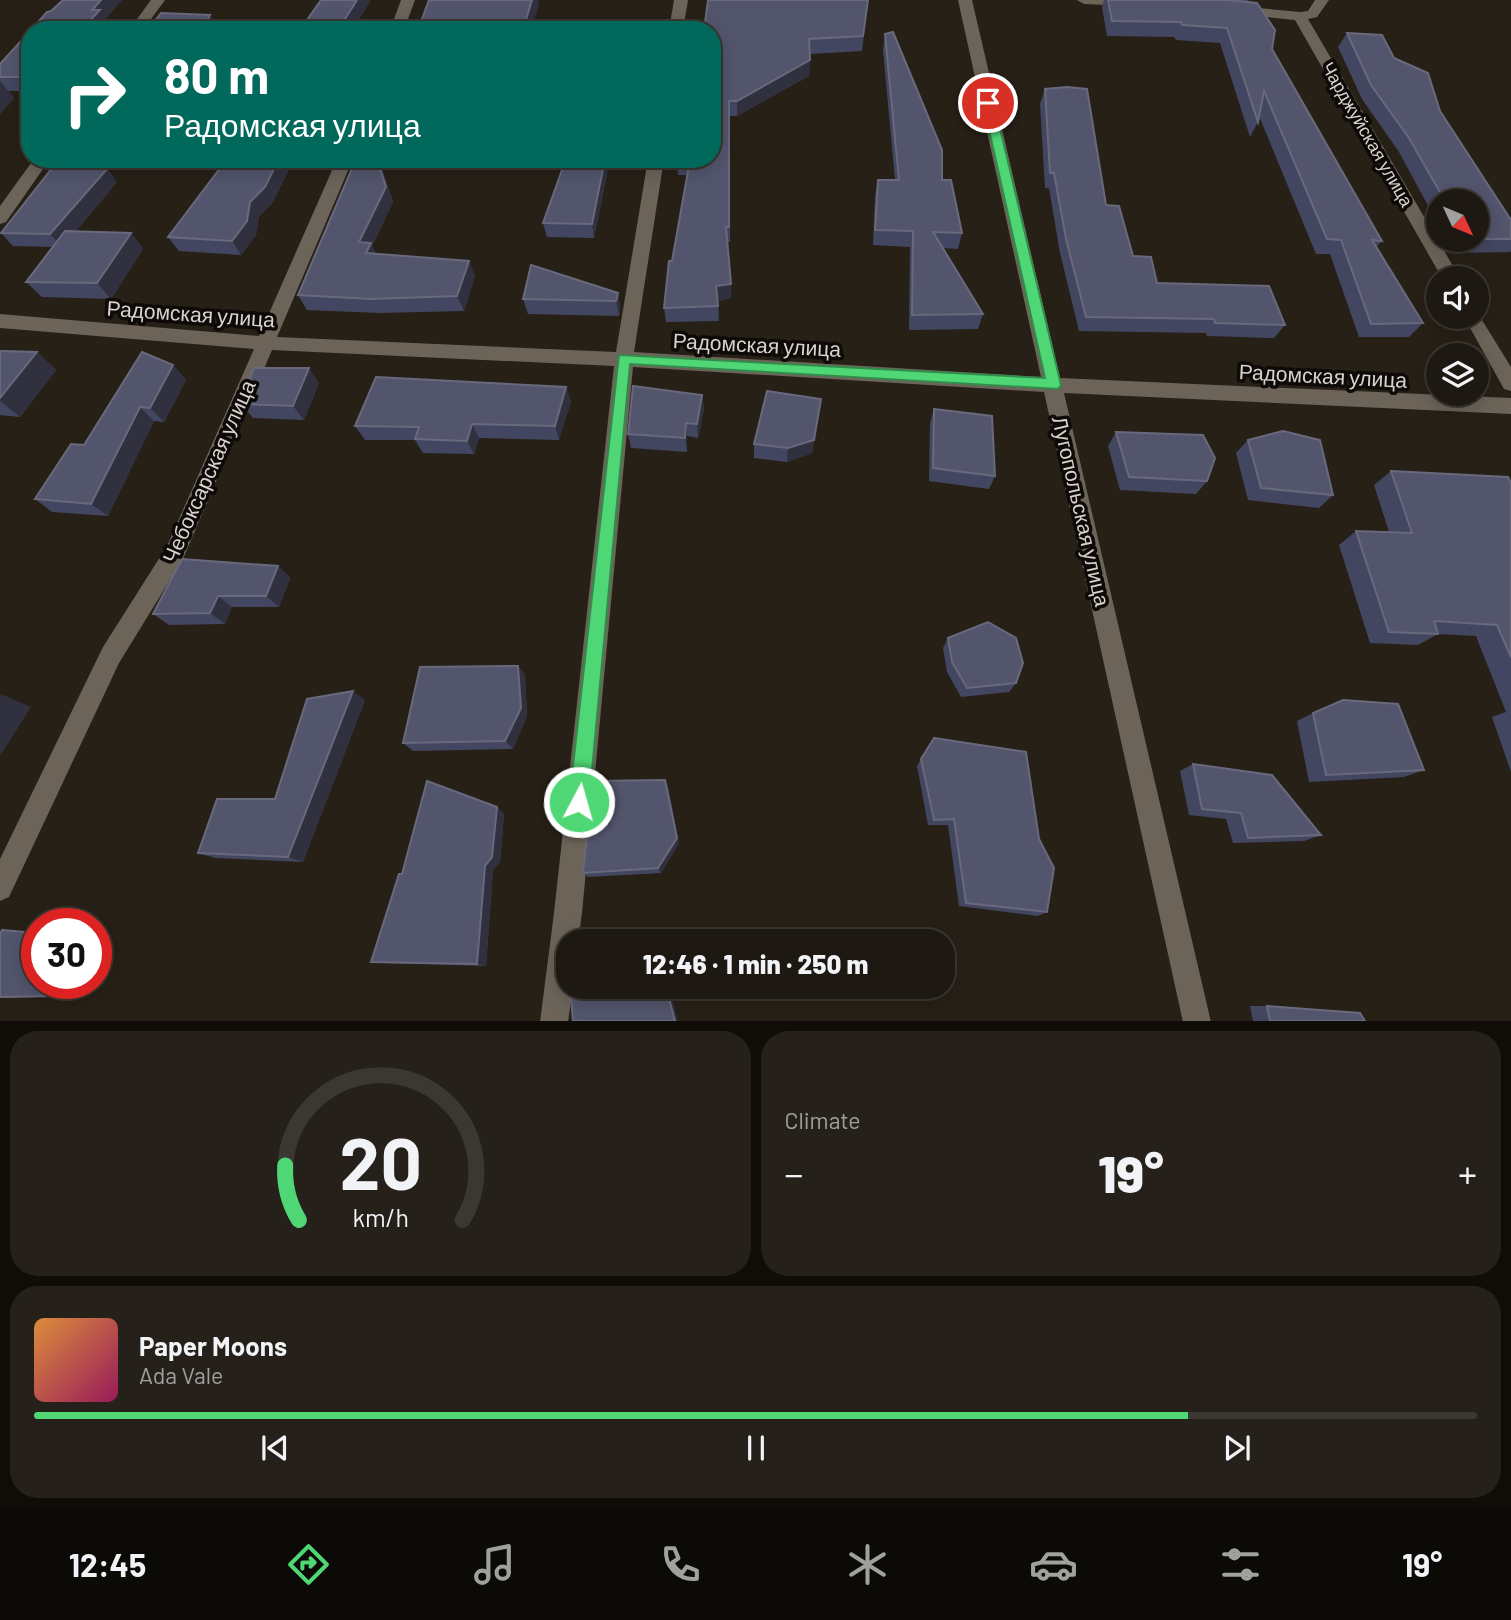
<!DOCTYPE html>
<html lang="en">
<head>
<meta charset="utf-8">
<style>
	body { margin:0; font-family:Barlow,sans-serif; background:#25211a; color:#f1f3f6; height:100vh; display:flex; flex-direction:column; font-size:26px; white-space:nowrap }
	* { box-sizing:border-box; margin:0 }
	p { font-size:23px; color:#a0a09f }
	.icon { flex:none; width:38px; height:38px; fill:none; stroke:currentColor; stroke-width:2; stroke-linecap:round; stroke-linejoin:round }
	.map { position:relative; height:1021px; overflow:hidden }
	.side { display:flex; flex-direction:column; gap:10px; padding:10px; background:#100d09; flex:1 }
	.side>* { flex:none }
	.guide { position:absolute; left:21px; top:21px; width:700px; height:147px; border-radius:28px; box-shadow:0 4px 18px #0003,0 0 0 2px #3b3731; background:#00695c; color:#fff; overflow:hidden }
	.needle { width:46px; rotate:134deg }
	.fabs { position:absolute; left:1426px; top:189px; display:grid; gap:14px }
	.fabs a { display:grid; place-items:center; width:63px; height:63px; border-radius:50%; background:#1d1811; box-shadow:0 4px 18px #0003,0 0 0 2px #3b3731; font-size:35px }
	.speed { position:absolute; left:21px; top:908px; display:flex; gap:14px; font-size:35px; font-weight:700; text-align:center }
	.speed>* { display:grid; place-content:center; width:91px; height:91px; border-radius:50%; background:#1d1811; box-shadow:0 4px 18px #0003,0 0 0 2px #3b3731; line-height:1 }
	.speed .limit { border:10px solid #d22; background:#fff; color:#111 }
	.pin { position:absolute; display:grid; place-items:center; width:60px; height:60px; color:#fff; margin:-30px; border:4px solid #fff; border-radius:50%; box-shadow:0 2px 7px #0007 }
	.me { position:absolute; width:77px; margin:-38px; rotate:6deg; stroke-linejoin:round; filter:drop-shadow(0 0 5px #0008) }
	.turn { display:flex; align-items:center; gap:24px; height:147px; padding:0 28px; font-size:32px }
	.turn .icon { width:91px; height:91px; stroke-width:2.5 }
	.turn b { display:block; font-size:49px; line-height:60px }
	.big { font-size:52px; font-weight:800; line-height:1.1 }
	.side .tile { flex:1; display:flex; flex-direction:column; justify-content:center; gap:10px; min-width:0; padding:0 24px; border-radius:28px; background:#25211a }
	.side .dial { align-items:center; gap:0 }
	.dial svg { height:182px; overflow:visible; fill:none; stroke:#3b3731; stroke-width:7; stroke-linecap:round; text-anchor:middle }
	.dial text { fill:#f1f3f6; stroke:none }
	.song { display:flex; align-items:center; gap:21px }
	.cover { width:84px; height:84px; border-radius:10px; background:linear-gradient(135deg,hsl(30 70% 55%),hsl(330 70% 35%)) }
	.played { height:7px; border-radius:4px; background:linear-gradient(90deg,#4fd675 80%,#3b3731 80%) }
	.keys { display:flex; justify-content:space-around; direction:ltr }
	.heat { display:flex; justify-content:space-between; align-items:center; font-size:38px; direction:ltr }
	.side .tiles { flex:1; display:grid; gap:10px; grid-template-columns:1fr 1fr }
	.tile:last-child { grid-column:span 2 }
	.trip { position:absolute; left:556px; top:929px; width:399px; height:70px; border-radius:28px; background:#1d1811; box-shadow:0 4px 18px #0003,0 0 0 2px #3b3731; font-weight:800; line-height:70px; text-align:center }
	.tab-bar { display:flex; height:112px; justify-content:space-around; align-items:center; background:#0c0a07; color:#a0a09f }
	.tab-bar .icon { width:49px; height:49px }
	.tab-bar .current { color:#4fd675 }
	.tab-bar b { font-size:32px; color:#f1f3f6 }
	.map>svg:first-child { display:block }
	.lines { fill:none; stroke-linecap:round; stroke-linejoin:round }
	.minor { fill:#6c6459; fill-rule:evenodd }
	.wall { fill:#434661 }
	.shaded-wall { fill:#31303f }
	.building { fill:#53556d; stroke:#68697c; stroke-width:2 }
	.route { fill:#4fd675; stroke:#338b4c; stroke-width:2 }
	.labels { text-anchor:middle; dominant-baseline:central; stroke-width:7; stroke-linejoin:round; paint-order:stroke }
	.far-street-label { font-size:18px; fill:#d8d3cd; stroke:#0d0a07 }
	.street-label { font-size:21px; fill:#d8d3cd; stroke:#0d0a07 }
</style>
</head>
<body>
<div class="map">
<svg width="1511" height="1022" viewBox="0 0 1511 1022">
	<rect width="100%" height="100%" fill="#272017"/>
	<g class="lines">
		<g class="minor">
			<polygon points="151,0 165,0 143,30 129,30"/>
			<polygon points="401,0 415,0 404,30 390,30"/>
			<polygon points="674,0 688,0 683,30 669,30"/>
			<polygon points="958,0 972,0 1060,378 1511,398 1511,414 1064,393 1211,1022 1183,1022 1044,392 633,367 582,913 578,942 569,942 569,987 573,987 568,1022 540,1022 554,913 614,366 272,350 183,559 119,663 9,897 0,901 0,859 103,647 167,546 254,349 0,328 0,314 259,336 337,159 353,159 277,337 616,352 648,159 664,159 634,352 1041,377"/>
			<polygon points="1077,0 1136,0 1138,2 1131,6 1084,4"/>
			<polygon points="1315,0 1329,0 1317,17 1308,19 1460,278 1442,278 1295,20 1237,14 1230,10 1237,6 1300,12 1308,11"/>
			<polygon points="34,159 50,159 6,222 0,224 0,206"/>
			<polygon points="1477,312 1511,367 1511,391 1504,389 1464,317 1477,317"/>
		</g>
	</g>
	<g class="wall">
		<polygon points="868,0 862,51 810,54 809,76 737,116 729,116 730,242 727,242 731,298 718,301 719,321 666,322 664,308 687,175 678,175 676,159 712,30"/>
		<polygon points="1104,0 1249,0 1247,2 1272,49 1382,241 1376,247 1423,323 1409,337 1359,337 1330,254 1316,254 1259,116 1258,122 1250,137 1220,43 1176,40 1174,37 1107,36 1102,7"/>
		<polygon points="539,4 531,30 418,30"/>
		<polygon points="30,31 30,91 8,91 14,98 0,114 0,64"/>
		<polygon points="1347,33 1394,58 1511,220 1511,251 1510,252 1454,253 1447,240 1477,240 1477,201 1438,201 1438,224 1399,152 1362,99 1338,47"/>
		<polygon points="885,34 962,233 958,249 943,248 983,314 978,329 909,330 910,247 873,245 875,196 878,180 895,180 883,50"/>
		<polygon points="1045,89 1133,256 1157,283 1285,325 1274,338 1207,336 1206,333 1079,331 1060,253 1049,188 1045,188 1040,104"/>
		<polygon points="227,159 294,159 273,202 259,216 256,235 241,255 179,251 168,237"/>
		<polygon points="356,159 424,159 425,162 380,163 393,202 372,246 376,254 475,276 464,311 379,313 307,310 298,295"/>
		<polygon points="610,159 594,238 547,237 543,223"/>
		<polygon points="107,169 117,182 76,231 131,233 143,249 111,299 42,297 26,282 52,247 13,246 1,233"/>
		<polygon points="618,293 620,308 619,316 528,314 523,299"/>
		<polygon points="0,351 37,352 56,370 20,417 0,415"/>
		<polygon points="173,365 186,380 164,422 154,421 108,516 52,512 35,499"/>
		<polygon points="319,383 304,420 253,418 241,404"/>
		<polygon points="566,387 571,401 559,440 479,438 474,454 423,453 415,440 365,440 355,426"/>
		<polygon points="702,395 704,409 698,438 687,436 687,452 631,448 628,434"/>
		<polygon points="821,399 812,453 787,462 754,458 754,444"/>
		<polygon points="934,409 995,476 989,489 929,481 930,423"/>
		<polygon points="1116,432 1207,481 1196,494 1120,490 1108,446"/>
		<polygon points="1248,440 1333,495 1319,508 1248,500 1236,453"/>
		<polygon points="1391,471 1511,483 1511,772 1492,717 1506,712 1476,636 1438,634 1418,645 1370,643 1339,545 1356,531 1389,532 1374,485"/>
		<polygon points="278,566 290,578 279,607 232,607 225,624 169,625 153,614"/>
		<polygon points="948,638 1016,683 1009,692 961,697 947,672 943,648"/>
		<polygon points="518,666 525,675 527,716 513,749 413,751 403,743"/>
		<polygon points="365,700 303,862 215,858 198,853 275,799"/>
		<polygon points="1313,713 1424,770 1404,777 1309,782 1297,721"/>
		<polygon points="934,738 1047,912 1038,916 959,906 948,825 928,825 917,766"/>
		<polygon points="1193,764 1321,835 1304,841 1233,843 1226,819 1189,815 1180,771"/>
		<polygon points="665,780 668,787 679,843 661,873 588,877 583,873"/>
		<polygon points="497,807 504,814 500,862 493,870 486,966 384,963 371,962 402,874"/>
		<polygon points="0,934 37,984 83,984 77,996 0,998"/>
		<polygon points="1250,1006 1267,1006 1365,1021 1253,1021"/>
	</g>
	<g class="shaded-wall">
		<polygon points="101,0 122,0 106,19 109,24 104,30 81,30 92,10"/>
		<polygon points="357,0 371,0 353,30 338,30"/>
		<polygon points="532,0 538,0 539,4 531,30 526,30 525,23"/>
		<polygon points="210,15 218,30 202,30"/>
		<polygon points="462,22 464,30 457,30"/>
		<polygon points="810,60 809,76 737,116 737,101"/>
		<polygon points="0,81 14,98 0,114"/>
		<polygon points="279,159 294,159 273,202 259,216 256,235 241,255 232,241 250,202"/>
		<polygon points="377,159 378,159 393,202 372,246 378,258 367,257 359,242"/>
		<polygon points="605,159 610,159 594,238 592,224"/>
		<polygon points="107,169 117,182 62,247 50,234"/>
		<polygon points="131,233 143,249 111,299 97,283"/>
		<polygon points="469,261 475,276 464,311 457,296"/>
		<polygon points="731,284 731,298 717,301 716,286"/>
		<polygon points="618,293 620,308 619,316 616,301"/>
		<polygon points="37,352 56,370 20,417 0,401 0,398"/>
		<polygon points="173,365 186,380 164,422 150,408"/>
		<polygon points="309,368 319,383 304,420 293,406"/>
		<polygon points="566,387 571,401 559,440 555,426"/>
		<polygon points="702,395 704,409 698,438 697,424"/>
		<polygon points="821,399 812,453 787,462 788,448"/>
		<polygon points="140,407 154,421 108,516 91,504"/>
		<polygon points="686,423 687,436 687,452 685,438"/>
		<polygon points="472,424 479,438 474,454 467,441"/>
		<polygon points="278,566 290,578 279,607 266,596"/>
		<polygon points="218,596 232,607 225,624 210,613"/>
		<polygon points="518,666 525,675 527,716 513,749 505,741"/>
		<polygon points="353,691 365,700 303,862 288,857"/>
		<polygon points="1,694 31,707 0,756 0,696"/>
		<polygon points="665,780 668,787 679,843 661,873 658,868"/>
		<polygon points="497,807 504,814 500,862 493,870 486,966 477,964 485,866"/>
		<polygon points="96,937 105,938 96,956"/>
		<polygon points="60,984 83,984 77,996 54,996"/>
		<polygon points="666,987 669,987 678,1021 675,1021"/>
	</g>
	<g class="building">
		<polygon points="63,0 101,0 92,10 100,10 81,30 31,30 47,12 51,11"/>
		<polygon points="321,0 357,0 338,30 300,30"/>
		<polygon points="429,0 532,0 525,23 462,22 457,30 418,30"/>
		<polygon points="708,0 868,0 863,36 809,39 810,60 737,101 729,101 729,227 726,227 731,284 716,286 718,306 664,308 669,261 672,261 690,160 676,160 676,159 712,159 712,30 704,30"/>
		<polygon points="1108,0 1227,0 1257,3 1275,30 1272,49 1382,241 1372,240 1423,323 1371,324 1341,240 1327,239 1264,91 1258,122 1227,28 1182,25 1181,22 1112,21"/>
		<polygon points="161,13 210,15 202,30 148,30"/>
		<polygon points="30,31 30,77 0,77 0,64"/>
		<polygon points="893,32 942,150 942,180 951,180 962,233 933,232 983,314 912,315 913,231 875,230 878,180 899,180 885,34"/>
		<polygon points="1347,33 1382,35 1394,58 1428,73 1440,111 1511,220 1511,239 1477,239 1477,201 1445,201 1409,138 1371,85"/>
		<polygon points="1067,87 1087,89 1106,205 1119,206 1133,256 1151,257 1157,283 1269,286 1285,325 1215,323 1214,319 1086,317 1066,239 1054,173 1050,173 1045,89"/>
		<polygon points="227,159 279,159 265,187 250,202 247,221 232,241 168,237"/>
		<polygon points="356,159 377,159 386,187 359,242 371,243 366,253 469,261 457,296 371,299 298,295"/>
		<polygon points="566,159 605,159 592,224 543,223"/>
		<polygon points="56,163 107,169 50,234 1,233"/>
		<polygon points="65,231 131,233 97,283 26,282"/>
		<polygon points="531,265 618,293 616,301 523,299"/>
		<polygon points="0,351 37,352 0,398"/>
		<polygon points="142,352 173,365 150,408 140,407 91,504 35,499 71,444 84,445"/>
		<polygon points="254,368 309,368 293,406 241,404"/>
		<polygon points="376,377 566,387 555,426 472,424 467,441 415,439 419,427 355,426"/>
		<polygon points="633,386 702,395 697,424 686,423 685,438 628,434"/>
		<polygon points="767,391 821,399 814,440 788,448 754,444"/>
		<polygon points="934,409 992,416 995,476 933,468"/>
		<polygon points="1283,431 1320,440 1333,495 1261,488 1248,440"/>
		<polygon points="1116,432 1203,435 1215,458 1207,481 1129,477"/>
		<polygon points="1391,471 1508,477 1511,483 1511,657 1497,625 1434,621 1438,634 1389,632 1356,531 1412,533"/>
		<polygon points="182,559 278,566 266,596 218,596 210,613 153,614"/>
		<polygon points="988,622 1016,638 1023,663 1016,683 967,688 952,662 948,638"/>
		<polygon points="518,666 521,708 505,741 403,743 420,667"/>
		<polygon points="353,691 288,857 198,853 217,799 275,799 307,699"/>
		<polygon points="1343,700 1398,704 1424,770 1326,775 1313,713"/>
		<polygon points="934,738 1026,752 1039,839 1054,868 1047,912 966,903 954,819 934,820 921,759"/>
		<polygon points="1193,764 1272,775 1321,835 1248,838 1241,813 1202,809"/>
		<polygon points="665,780 677,838 658,868 583,873 593,781"/>
		<polygon points="427,781 497,807 492,857 485,866 477,964 371,962 399,874 402,874"/>
		<polygon points="2,930 37,933 37,984 60,984 54,996 0,997 0,934"/>
		<polygon points="570,987 666,987 675,1021 573,1021"/>
		<polygon points="1267,1006 1360,1013 1365,1021 1270,1021"/>
	</g>
	<polygon class="route" points="988,99 994,103 1061,385 1058,389 630,364 589,802 586,809 579,811 572,809 569,802 619,355 1045,378 983,103"/>
	<g class="labels">
		<g class="far-street-label">
			<text transform="translate(1368 134) rotate(60)">Чарджуйская улица</text>
		</g>
		<g class="street-label">
			<text transform="translate(191 313) rotate(4)">Радомская улица</text>
			<text transform="translate(757 344) rotate(3)">Радомская улица</text>
			<text transform="translate(1323 375) rotate(3)">Радомская улица</text>
			<text transform="translate(208 471) rotate(-66)">Чебоксарская улица</text>
			<text transform="translate(1082 511) rotate(77)">Лугопольская улица</text>
		</g>
	</g>
</svg>
<div class="fabs">
<a><svg class="needle" viewBox="-14 -14 28 28"><path d="M0-13l5 13h-10z" fill="#e53935"/><path d="M0 13l5-13h-10z" fill="#a0a09f"/></svg></a>
<a><svg class="icon" aria-label="sound" viewBox="0 0 24 24"><path d="M4 9h4l5-4v14l-5-4H4zM17 9q2 3 0 6"/></svg></a>
<a><svg class="icon" aria-label="layers" viewBox="0 0 24 24"><path d="M12 4l9 5-9 5-9-5zM3 14l9 5 9-5"/></svg></a>
</div>
<div class="speed"><div class="limit">30</div></div>
<div class="pin" style="left:988px;top:103px;background:#d93025"><svg class="icon" aria-label="arrive" viewBox="0 0 24 24"><path d="M6 21V4h12l-3 4 3 4H6"/></svg></div>
<svg class="me" style="left:579px;top:802px" viewBox="-20 -20 40 40"><circle r="17" fill="#4fd675" stroke="#fff" stroke-width="3"/><path d="M0-11L8 9 0 5-8 9z" fill="#fff"/></svg>
<div class="trip">12:46 · 1 min · 250 m</div>
<div class="guide">
<div class="turn"><svg class="icon" aria-label="right" viewBox="0 0 24 24"><path d="M7 20v-9h11M14 6l5 5-5 5"/></svg><div><b>80 m</b>Радомская улица</div></div>
</div>
</div>
<section class="side">
<div class="tiles">
<div class="tile dial"><svg viewBox="0 0 100 80">
<path d="M14 69A42 42 0 1 1 86 69"/>
<path d="M14 69A42 42 0 0 1 8 45" stroke="#4fd675"/>
<text x="50" y="56" font-size="32" font-weight="700">20</text>
<text x="50" y="72" font-size="11">km/h</text>
</svg></div>
<div class="tile"><p>Climate</p>
<div class="heat"><a>−</a><b class="big">19°</b><a>+</a></div>
</div>
<div class="tile">
<div class="song"><i class="cover"></i><div><b>Paper Moons</b><p>Ada Vale</p></div></div>
<div class="played"></div>
<div class="keys"><svg class="icon" aria-label="previous" viewBox="0 0 24 24"><path d="M18 5L8 12l10 7zM5 5v14"/></svg><svg class="icon" aria-label="pause" viewBox="0 0 24 24"><path d="M8 5v14M16 5v14"/></svg><svg class="icon" aria-label="next" viewBox="0 0 24 24"><path d="M6 5l10 7-10 7zM19 5v14"/></svg></div>
</div>
</div>
</section>
<nav class="tab-bar">
<b>12:45</b>
<svg class="icon current" aria-label="directions" viewBox="0 0 24 24"><path d="M12 3l9 9-9 9-9-9zM9 14v-3h6M13 9l2 2-2 2"/></svg>
<svg class="icon" aria-label="music" viewBox="0 0 24 24"><path d="M9 18V5l10-2v13"/><circle cx="6" cy="18" r="3"/><circle cx="16" cy="16" r="3"/></svg>
<svg class="icon" aria-label="phone" viewBox="0 0 24 24"><path d="M5 4h4l2 5-3 2q2 4 5 5l2-3 5 2v4C11 20 4 13 5 4z"/></svg>
<svg class="icon" aria-label="climate" viewBox="0 0 24 24"><path d="M12 3v18M4 7l16 10M4 17L20 7"/></svg>
<svg class="icon" aria-label="car" viewBox="0 0 24 24"><path d="M5 17H2v-5l4-1 3-4h7l3 4 3 1v5h-3M9 17h6M6 11h13"/><circle cx="7" cy="17" r="2"/><circle cx="17" cy="17" r="2"/></svg>
<svg class="icon" aria-label="filters" viewBox="0 0 24 24"><path d="M4 7h16M4 17h16"/><circle cx="9" cy="7" r="2"/><circle cx="15" cy="17" r="2"/></svg>
<b>19°</b>
</nav>
</body>
</html>
